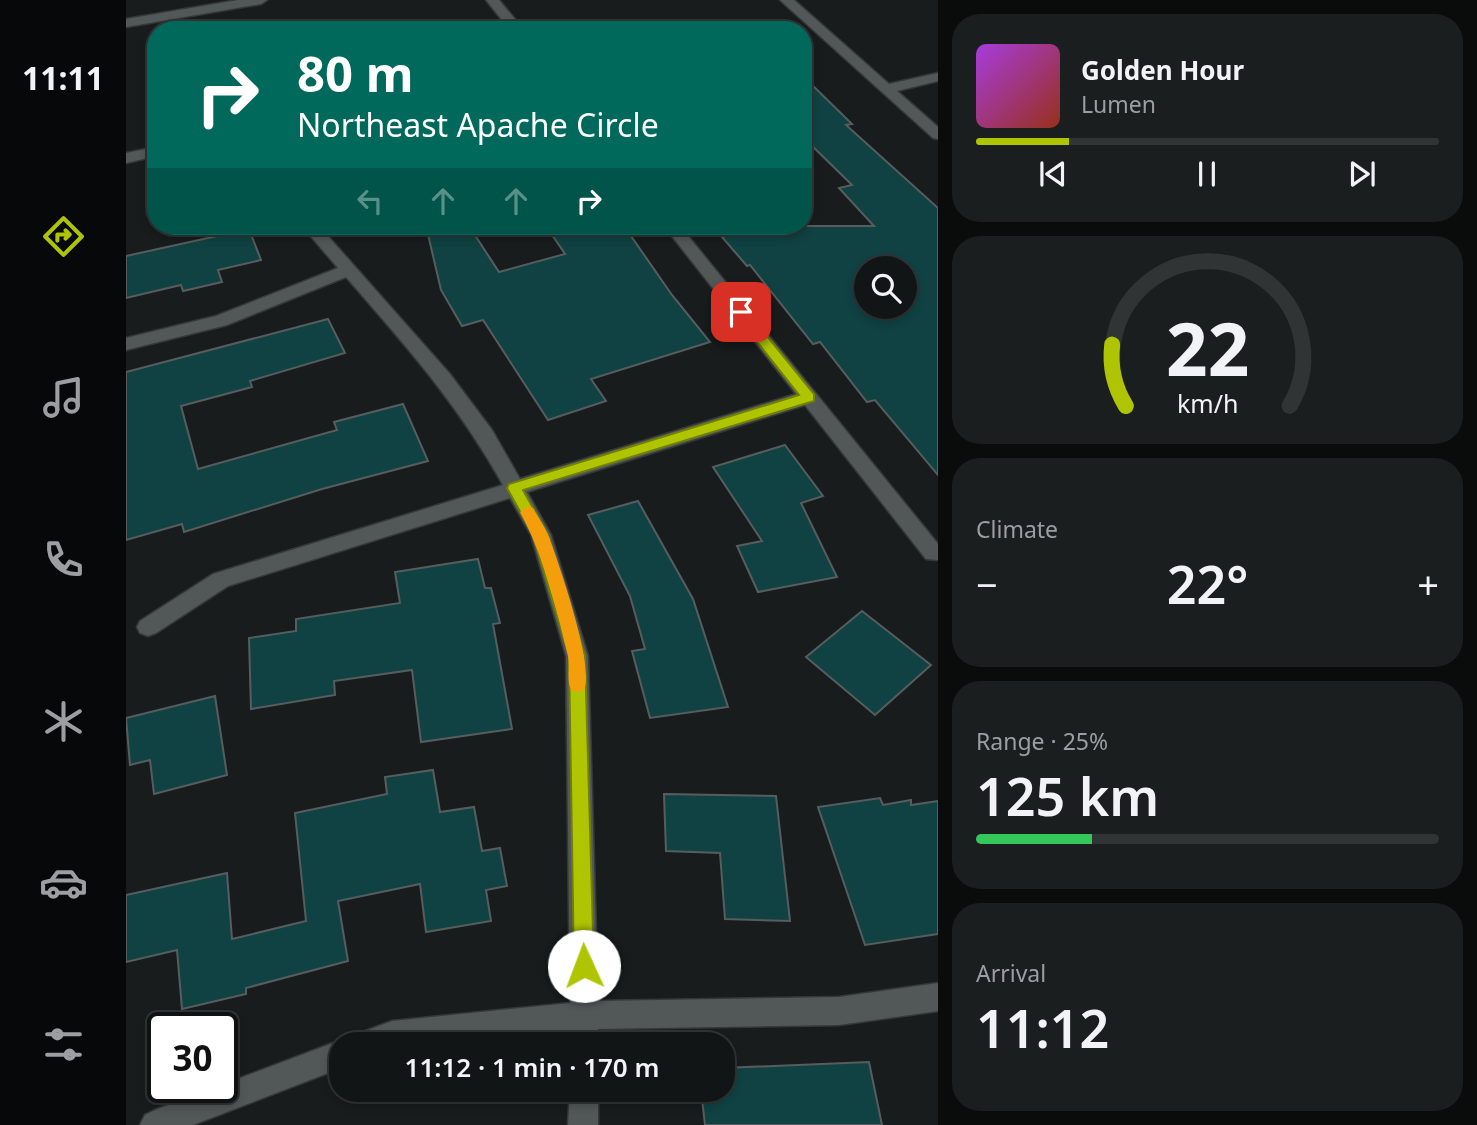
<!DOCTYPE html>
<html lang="en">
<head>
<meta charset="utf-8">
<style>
	body { margin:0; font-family:"Noto Sans",sans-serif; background:#1b1e1f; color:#f1f3f6; height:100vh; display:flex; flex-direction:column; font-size:26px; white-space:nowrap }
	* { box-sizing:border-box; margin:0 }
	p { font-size:23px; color:#9c9fa1 }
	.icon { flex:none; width:38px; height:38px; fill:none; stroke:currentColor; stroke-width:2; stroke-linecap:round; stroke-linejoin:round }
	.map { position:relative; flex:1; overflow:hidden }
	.sheet { display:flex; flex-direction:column; gap:14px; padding:14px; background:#0a0c0c; width:539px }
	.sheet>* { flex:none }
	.guide { position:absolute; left:21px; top:21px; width:665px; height:214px; border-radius:28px; box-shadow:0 4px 10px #0003,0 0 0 2px #313435; background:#00695c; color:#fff; overflow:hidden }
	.controls { position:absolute; left:728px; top:256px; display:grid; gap:14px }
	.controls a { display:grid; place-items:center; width:63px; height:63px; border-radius:50%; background:#121516; box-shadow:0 4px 10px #0003,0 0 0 2px #313435; font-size:35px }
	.speed { position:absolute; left:21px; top:1012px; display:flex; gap:14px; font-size:35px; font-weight:700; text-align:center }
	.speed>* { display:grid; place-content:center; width:91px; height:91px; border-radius:50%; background:#121516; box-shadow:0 4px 10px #0003,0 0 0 2px #313435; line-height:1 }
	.speed .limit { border:4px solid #111; border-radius:10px; background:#fff; color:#111 }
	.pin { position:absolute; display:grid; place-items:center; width:60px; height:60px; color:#fff; margin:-30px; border-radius:14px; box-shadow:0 4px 10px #0006 }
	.me { position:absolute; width:77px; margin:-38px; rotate:358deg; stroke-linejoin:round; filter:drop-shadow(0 0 5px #0008) }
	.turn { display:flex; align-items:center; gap:24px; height:147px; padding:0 35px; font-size:32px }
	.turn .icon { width:91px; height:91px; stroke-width:2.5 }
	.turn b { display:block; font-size:49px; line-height:60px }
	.lanes { display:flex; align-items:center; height:66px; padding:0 35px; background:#0003; justify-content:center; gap:35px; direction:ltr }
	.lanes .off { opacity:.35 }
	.big { font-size:52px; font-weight:600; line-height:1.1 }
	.sheet .tile { flex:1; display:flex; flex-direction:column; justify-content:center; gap:10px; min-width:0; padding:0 24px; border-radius:28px; background:#1b1e1f }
	.sheet .dial { align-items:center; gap:0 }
	.dial svg { height:182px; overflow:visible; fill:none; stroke:#313435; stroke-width:7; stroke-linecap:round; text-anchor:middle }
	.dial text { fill:#f1f3f6; stroke:none }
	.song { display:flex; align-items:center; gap:21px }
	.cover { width:84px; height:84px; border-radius:10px; background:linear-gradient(135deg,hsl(280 70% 55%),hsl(10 70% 35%)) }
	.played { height:7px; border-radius:4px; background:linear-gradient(90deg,#afc504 20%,#313435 20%) }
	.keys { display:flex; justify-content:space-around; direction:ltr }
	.heat { display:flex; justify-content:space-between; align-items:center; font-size:38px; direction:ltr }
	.charge { height:10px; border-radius:5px; background:linear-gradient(90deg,#34c759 25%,#313435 0) }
	.trip { position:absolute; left:203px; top:1032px; width:406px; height:70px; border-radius:28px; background:#121516; box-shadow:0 4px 10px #0003,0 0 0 2px #313435; font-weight:600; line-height:70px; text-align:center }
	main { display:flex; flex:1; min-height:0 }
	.tabs { display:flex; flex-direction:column; width:126px; justify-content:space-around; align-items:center; background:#070809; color:#9c9fa1 }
	.tabs .icon { width:49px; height:49px }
	.tabs .current { color:#afc504 }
	.tabs b { font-size:32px; color:#f1f3f6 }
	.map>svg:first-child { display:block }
	.building { fill:#104243; stroke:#575d5d; stroke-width:2; fill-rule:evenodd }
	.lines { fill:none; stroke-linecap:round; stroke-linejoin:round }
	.street-casing { stroke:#353839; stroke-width:3 }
	.street { fill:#525758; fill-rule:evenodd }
	.route { fill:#afc504; stroke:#728003; stroke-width:2 }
	.slow { fill:#f59e0b }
</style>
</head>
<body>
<main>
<nav class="tabs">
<b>11:11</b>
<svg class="icon current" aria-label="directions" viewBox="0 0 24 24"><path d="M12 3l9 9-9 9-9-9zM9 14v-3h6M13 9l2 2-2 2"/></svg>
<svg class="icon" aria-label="music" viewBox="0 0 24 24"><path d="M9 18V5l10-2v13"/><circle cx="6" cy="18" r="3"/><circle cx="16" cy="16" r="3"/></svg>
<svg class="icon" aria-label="phone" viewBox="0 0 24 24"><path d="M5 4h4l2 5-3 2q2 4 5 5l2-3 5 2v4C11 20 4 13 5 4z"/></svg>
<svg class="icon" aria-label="climate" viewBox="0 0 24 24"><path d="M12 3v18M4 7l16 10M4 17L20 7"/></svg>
<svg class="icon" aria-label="car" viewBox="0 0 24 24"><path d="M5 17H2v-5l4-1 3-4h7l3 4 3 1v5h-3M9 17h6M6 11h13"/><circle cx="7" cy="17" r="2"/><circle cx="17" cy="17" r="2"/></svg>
<svg class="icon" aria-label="filters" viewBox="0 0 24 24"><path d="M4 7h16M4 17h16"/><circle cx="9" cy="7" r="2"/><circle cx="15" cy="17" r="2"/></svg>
</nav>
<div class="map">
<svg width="812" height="1125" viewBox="0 0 812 1125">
	<rect width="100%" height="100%" fill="#181c1d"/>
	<g class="building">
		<path d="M677 76 726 124 720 125 812 208V475L749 400 741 402 694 342 687 344 624 265 621 266 596 237 640 226H748L713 188 726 185 677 137ZM740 268H779V306H740Z"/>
		<polygon points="300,226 343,226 373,272 439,254 420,226 498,226 546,295 584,342 465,379 480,401 422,420 357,320 336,326 315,290"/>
		<polygon points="123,229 135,260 92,270 96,282 57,291 55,285 0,298 0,256"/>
		<polygon points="202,319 219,353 124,381 126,387 55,406 72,469 211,430 208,422 277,404 302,461 196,489 58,532 56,524 0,540 0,372"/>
		<polygon points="659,445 697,496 675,503 711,577 632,592 611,546 636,541 587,467"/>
		<polygon points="512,501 567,599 602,707 524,718 506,651 519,649 504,596 462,515"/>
		<polygon points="352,559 359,588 365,588 374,623 367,624 386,729 295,742 286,670 208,681 209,695 125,709 123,638 170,631 170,619 274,603 269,572"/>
		<polygon points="736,611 805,665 749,715 680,657"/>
		<polygon points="89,696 101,775 28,794 24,760 4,765 0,718"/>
		<polygon points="307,770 314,812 348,807 356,851 374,848 381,886 360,890 365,921 300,932 294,884 212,901 222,961 120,988 120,994 56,1009 51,950 0,962 0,895 101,873 106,939 180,921 169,813 261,794 259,777"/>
		<polygon points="538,794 650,796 664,921 599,919 594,853 540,851"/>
		<polygon points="754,798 757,805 785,800 785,805 812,801 812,934 739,945 692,807"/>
		<polygon points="743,1062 756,1125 579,1125 575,1090 597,1090 597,1068"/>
	</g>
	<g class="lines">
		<defs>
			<g id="street">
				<polygon points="112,0 141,0 135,4 0,27 0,19"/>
				<polygon points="360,0 373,0 398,30 384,30"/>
				<polygon points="654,0 668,0 763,84 812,73 812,81 771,91 812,127 812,139 807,138"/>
				<polygon points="30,147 30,156 0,163 0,153"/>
				<path d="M176 226H193L324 374 366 430 394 479 670 394 538 226H554L812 544V560L800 559 679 405 401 492 425 535 462 656 472 1001 713 997 812 983V1011L713 1025 472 1029 473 1045H445V1030L306 1045H215V1068L67 1125H14L19 1115 29 1110 215 1040 225 1045 229 1035 266 1021 444 1003 440 656 405 535 384 498 102 586 30 633 22 636 14 633 11 627 14 621 87 574 377 485C332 404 280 346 220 277L101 325 0 350V338L90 316 212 268Z"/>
				<polygon points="444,1090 472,1090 472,1125 442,1125"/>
			</g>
		</defs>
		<use href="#street" class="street-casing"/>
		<use href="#street" class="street"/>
	</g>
	<polygon class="route" points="615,307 619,309 688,394 688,401 397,490 422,535 459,656 468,966 466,973 458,976 451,973 448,966 443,656 407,535 381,488 383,484 673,395 610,315 610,309"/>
	<path class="slow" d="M402 506 407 508C412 517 419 527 423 537 433 564 469 667 458 690L452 692 445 690C440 679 445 665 441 652 430 606 417 554 394 512Z"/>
</svg>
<div class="controls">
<a><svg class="icon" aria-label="search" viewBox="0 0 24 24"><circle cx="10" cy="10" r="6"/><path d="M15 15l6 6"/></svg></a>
</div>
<div class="speed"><div class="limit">30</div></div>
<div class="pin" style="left:615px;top:312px;background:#d93025"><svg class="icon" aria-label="arrive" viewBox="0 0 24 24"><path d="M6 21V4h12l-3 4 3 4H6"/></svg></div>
<svg class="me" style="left:458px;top:966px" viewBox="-20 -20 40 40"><circle r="19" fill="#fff"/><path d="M0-13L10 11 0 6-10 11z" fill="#afc504"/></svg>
<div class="trip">11:12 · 1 min · 170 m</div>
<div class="guide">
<div class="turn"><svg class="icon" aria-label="right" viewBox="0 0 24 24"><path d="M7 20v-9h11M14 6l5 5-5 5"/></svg><div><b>80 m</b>Northeast Apache Circle</div></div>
<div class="lanes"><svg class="icon off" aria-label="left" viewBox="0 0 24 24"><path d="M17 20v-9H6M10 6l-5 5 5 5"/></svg><svg class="icon off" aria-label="ahead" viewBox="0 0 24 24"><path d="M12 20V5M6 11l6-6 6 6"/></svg><svg class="icon off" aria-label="ahead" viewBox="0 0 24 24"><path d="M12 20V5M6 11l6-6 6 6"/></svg><svg class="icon" aria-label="right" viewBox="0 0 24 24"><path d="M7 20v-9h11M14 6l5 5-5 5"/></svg></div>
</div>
</div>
<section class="sheet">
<div class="tile">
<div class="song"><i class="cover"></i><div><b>Golden Hour</b><p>Lumen</p></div></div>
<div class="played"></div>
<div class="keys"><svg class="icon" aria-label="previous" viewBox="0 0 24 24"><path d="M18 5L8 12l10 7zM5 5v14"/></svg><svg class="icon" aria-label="pause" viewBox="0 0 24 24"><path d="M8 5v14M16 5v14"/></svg><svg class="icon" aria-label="next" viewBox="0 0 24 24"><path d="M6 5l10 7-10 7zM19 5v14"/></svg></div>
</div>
<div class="tile dial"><svg viewBox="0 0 100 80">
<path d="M14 69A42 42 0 1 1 86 69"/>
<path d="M14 69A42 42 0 0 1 8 42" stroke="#afc504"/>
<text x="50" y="56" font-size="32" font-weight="700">22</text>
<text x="50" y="72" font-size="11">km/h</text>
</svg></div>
<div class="tile"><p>Climate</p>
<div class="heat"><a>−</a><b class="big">22°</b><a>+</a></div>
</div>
<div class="tile"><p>Range · 25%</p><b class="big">125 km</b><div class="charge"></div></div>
<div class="tile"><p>Arrival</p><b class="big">11:12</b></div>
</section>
</main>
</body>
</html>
